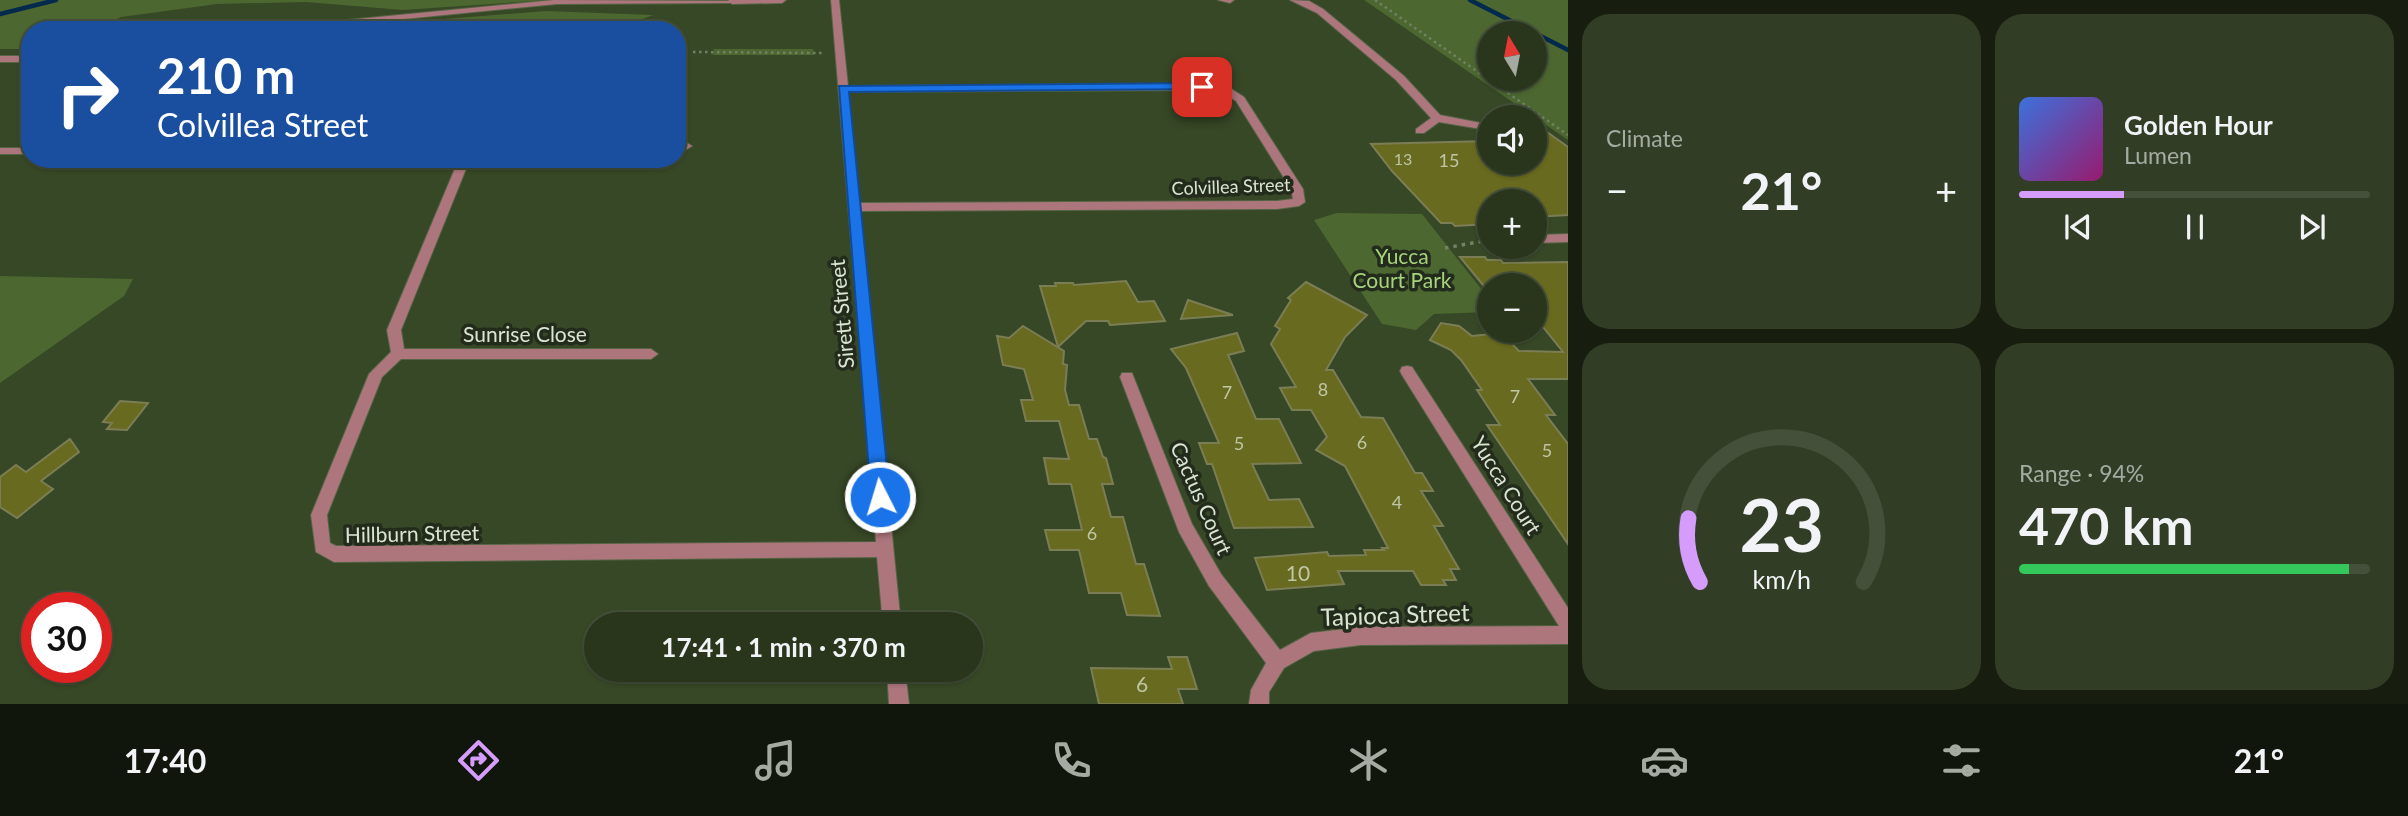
<!DOCTYPE html>
<html lang="en">
<head>
<meta charset="utf-8">
<style>
	body { margin:0; font-family:Lato,sans-serif; background:#313e25; color:#f1f3f6; height:100vh; display:flex; flex-direction:column; font-size:26px; white-space:nowrap }
	* { box-sizing:border-box; margin:0 }
	p { font-size:23px; color:#a5aba3 }
	.icon { flex:none; width:38px; height:38px; fill:none; stroke:currentColor; stroke-width:2; stroke-linecap:round; stroke-linejoin:round }
	.map { position:relative; flex:1; overflow:hidden }
	.side { display:flex; flex-direction:column; gap:14px; padding:14px; background:#171e0f; width:840px }
	.side>* { flex:none }
	.top-card { position:absolute; left:21px; top:21px; width:665px; height:147px; border-radius:28px; box-shadow:0 2px 5px #0004,0 0 0 2px #45503b; background:#1a4fa0; color:#fff; overflow:hidden }
	.needle { width:46px; rotate:350deg }
	.fabs { position:absolute; left:1477px; top:21px; display:grid; gap:14px }
	.fabs a { display:grid; place-items:center; width:70px; height:70px; border-radius:50%; background:#29361c; box-shadow:0 2px 5px #0004,0 0 0 2px #45503b; font-size:35px }
	.speed { position:absolute; left:21px; top:592px; display:flex; gap:14px; font-size:35px; font-weight:700; text-align:center }
	.speed>* { display:grid; place-content:center; width:91px; height:91px; border-radius:50%; background:#29361c; box-shadow:0 2px 5px #0004,0 0 0 2px #45503b; line-height:1 }
	.speed .limit { border:10px solid #d22; background:#fff; color:#111 }
	.pin { position:absolute; display:grid; place-items:center; width:60px; height:60px; color:#fff; margin:-30px; border-radius:14px; box-shadow:0 4px 10px #0006 }
	.me { position:absolute; width:77px; margin:-38px; rotate:355deg; stroke-linejoin:round; filter:drop-shadow(0 0 5px #0008) }
	.turn { display:flex; align-items:center; gap:24px; height:147px; padding:0 21px; font-size:32px }
	.turn .icon { width:91px; height:91px; stroke-width:2.5 }
	.turn b { display:block; font-size:49px; line-height:60px }
	.big { font-size:52px; font-weight:700; line-height:1.1 }
	.side .card { flex:1; display:flex; flex-direction:column; justify-content:center; gap:10px; min-width:0; padding:0 24px; border-radius:28px; background:#313e25 }
	.side .dial { align-items:center; gap:0 }
	.dial svg { height:182px; overflow:visible; fill:none; stroke:#45503b; stroke-width:7; stroke-linecap:round; text-anchor:middle }
	.dial text { fill:#f1f3f6; stroke:none }
	.song { display:flex; align-items:center; gap:21px }
	.cover { width:84px; height:84px; border-radius:10px; background:linear-gradient(135deg,hsl(220 70% 55%),hsl(320 70% 35%)) }
	.played { height:7px; border-radius:4px; background:linear-gradient(90deg,#d59cfb 30%,#45503b 30%) }
	.keys { display:flex; justify-content:space-around; direction:ltr }
	.heat { display:flex; justify-content:space-between; align-items:center; font-size:38px; direction:ltr }
	.charge { height:10px; border-radius:5px; background:linear-gradient(90deg,#34c759 94%,#45503b 0) }
	.side .tiles { flex:1; display:grid; gap:14px; grid-template-columns:repeat(2,1fr) }
	.trip { position:absolute; left:584px; top:612px; width:399px; height:70px; border-radius:35px; background:#29361c; box-shadow:0 2px 5px #0004,0 0 0 2px #45503b; font-weight:700; line-height:70px; text-align:center }
	.menu { display:flex; height:112px; justify-content:space-around; align-items:center; background:#10160b; color:#a5aba3 }
	.menu .icon { width:49px; height:49px }
	.menu .current { color:#d59cfb }
	.menu b { font-size:32px; color:#f1f3f6 }
	main { display:flex; flex:1; min-height:0 }
	.map>svg:first-child { display:block }
	.green { fill:#4c6730; fill-rule:evenodd }
	.lines { fill:none; stroke-linecap:round; stroke-linejoin:round }
	.stream { stroke:#032a4d; stroke-width:4.5 }
	.building { fill:#686a1f; stroke:#7b7d55; stroke-width:2 }
	.service-casing { stroke:#546445; stroke-width:2 }
	.minor-casing { stroke:#546445; stroke-width:2 }
	.path-far1 { stroke:#728164; stroke-width:2.5; stroke-dasharray:2.5 3.5; stroke-linecap:butt }
	.path { stroke:#728164; stroke-width:3.5; stroke-dasharray:3.5 5; stroke-linecap:butt }
	.service { fill:#ad767d; fill-rule:evenodd }
	.minor { fill:#ad767d; fill-rule:evenodd }
	.route { fill:#1a73e8; stroke:#114b97; stroke-width:2 }
	.labels { text-anchor:middle; dominant-baseline:central; stroke-width:7; stroke-linejoin:round; paint-order:stroke }
	.far-number-label { font-size:16px; fill:#bec6a4 }
	.number-label { font-size:18px; fill:#bec6a4 }
	.far-street-label { font-size:18px; fill:#dae5d1; stroke:#232b1c }
	.park-label { font-size:21px; fill:#a6d37b; stroke:#232b1c }
	.street-label { font-size:21px; fill:#dae5d1; stroke:#232b1c }
	.near-number-label { font-size:21px; fill:#bec6a4 }
	.near-street-label { font-size:24px; fill:#dae5d1; stroke:#232b1c }
</style>
</head>
<body>
<main>
<div class="map">
<svg width="1568" height="704" viewBox="0 0 1568 704">
	<rect width="100%" height="100%" fill="#374826"/>
	<g class="green">
		<polygon points="0,0 550,0 403,10 306,2 217,4 121,17 109,23 107,30 30,30 30,49 0,49"/>
		<path d="M1364 0H1568V140ZM1535 33V79H1489V33Z"/>
		<polygon points="546,11 653,15 614,30 416,30 419,21"/>
		<polygon points="714,49 813,49 814,55 713,55"/>
		<polygon points="1337,213 1422,214 1489,299 1489,312 1434,314 1416,330 1382,324 1314,220"/>
		<polygon points="0,276 133,279 124,296 0,383"/>
	</g>
	<g class="lines">
		<g class="stream">
			<polyline points="1470,0 1568,50"/>
			<polyline points="0,14 56,0"/>
		</g>
	</g>
	<g class="building">
		<polygon points="1547,132 1568,147 1568,215 1535,217 1535,201 1489,201 1489,224 1455,226 1452,223 1441,223 1392,171 1371,144 1489,141 1489,163 1535,163 1535,134"/>
		<polygon points="1460,257 1485,257 1487,260 1501,260 1503,263 1568,262 1568,379 1528,379 1555,415 1546,415 1568,444 1568,544 1487,425 1500,425 1477,390 1482,390 1461,360 1451,350 1430,340 1441,323 1459,326 1472,336 1501,333 1519,351 1563,352 1535,317 1535,285 1483,285"/>
		<polygon points="1126,281 1138,302 1154,301 1165,321 1110,325 1108,321 1086,321 1058,347 1040,286 1056,286 1055,283 1073,283 1074,285"/>
		<polygon points="1306,282 1367,315 1345,337 1326,370 1333,370 1361,417 1383,418 1415,473 1422,473 1433,491 1421,491 1443,526 1434,526 1459,569 1450,569 1456,580 1443,580 1446,585 1421,585 1413,571 1338,571 1344,584 1267,590 1255,558 1327,552 1329,556 1366,555 1364,550 1384,550 1382,548 1388,548 1345,466 1316,450 1327,437 1311,410 1292,410 1280,388 1296,387 1271,344 1280,329 1275,326 1291,300 1288,298"/>
		<polygon points="1188,300 1233,315 1181,319"/>
		<polygon points="1023,326 1064,351 1063,364 1067,365 1065,390 1069,405 1079,405 1089,439 1097,439 1103,457 1106,458 1113,484 1102,484 1111,517 1123,517 1136,564 1144,564 1160,616 1127,615 1121,593 1089,593 1079,550 1050,550 1045,530 1082,530 1071,484 1049,484 1044,458 1069,459 1059,421 1026,421 1021,400 1033,400 1024,369 1003,365 997,336 1009,338"/>
		<polygon points="1237,333 1244,351 1228,355 1256,419 1279,419 1301,463 1252,464 1269,500 1299,499 1313,527 1234,528 1212,464 1207,464 1199,443 1219,443 1186,368 1171,349"/>
		<polygon points="120,401 148,403 127,430 107,429 112,423 103,422"/>
		<polygon points="70,439 79,452 41,481 53,489 17,518 0,507 0,477 16,465 26,472"/>
		<polygon points="1168,657 1187,657 1197,689 1178,689 1183,704 1099,704 1091,668 1172,669"/>
	</g>
	<g class="lines">
		<defs>
			<g id="service">
				<polygon points="554,0 736,1 732,3 557,4 292,30 260,30 264,28"/>
				<rect x="0" y="56" width="30" height="6"/>
				<rect x="0" y="148" width="30" height="6"/>
				<polygon points="121,159 166,159 161,165 158,166 136,166"/>
			</g>
			<g id="minor">
				<polygon points="728,0 786,0 782,3 732,4"/>
				<path d="M831 0H839L848 86 1202 84 1230 88 1244 97 1303 189 1305 202 1299 206 1277 209 860 211 901 625H883L877 557 334 562 316 552 311 515 369 374 391 352 387 330 459 159H470L401 330 404 349H651L658 354 651 359H401L382 377 327 515 330 543 336 546 876 542ZM1202 90 1223 93 1236 101 1291 189 1293 199 1277 201 859 203 848 92Z"/>
				<polygon points="1218,0 1234,0 1230,3"/>
				<polygon points="1290,0 1309,1 1323,9 1404,76 1440,115 1481,123 1486,126 1481,129 1439,122 1424,133 1416,133 1416,129 1431,118 1396,80 1317,13"/>
				<polygon points="677,49 683,50 685,52 677,55"/>
				<polygon points="677,143 687,143 692,146 687,149 677,149"/>
				<polygon points="1568,234 1568,242 1535,243 1535,235"/>
				<polygon points="1407,366 1412,367 1568,608 1568,644 1361,645 1314,651 1284,668 1269,692 1269,704 1249,704 1251,690 1266,663 1209,586 1179,532 1120,377 1122,373 1132,373 1192,524 1221,574 1280,650 1311,633 1361,627 1559,626 1402,375 1400,371 1402,367"/>
				<polygon points="887,670 905,670 909,704 889,704"/>
			</g>
		</defs>
		<use href="#service" class="service-casing"/>
		<use href="#minor" class="minor-casing"/>
		<g class="path-far1">
			<polyline points="1375,0 1568,135"/>
			<polyline points="693,52 825,53"/>
		</g>
		<polyline class="path" points="1445,248 1489,240"/>
		<use href="#service" class="service"/>
		<use href="#minor" class="minor"/>
	</g>
	<polygon class="route" points="1202,83 1206,84 1206,89 849,92 890,497 887,502 880,505 874,502 871,497 839,86"/>
	<g class="labels">
		<g class="far-number-label">
			<text x="1403" y="158">13</text>
		</g>
		<g class="number-label">
			<text x="1449" y="160">15</text>
			<text x="1323" y="389">8</text>
			<text x="1227" y="392">7</text>
			<text x="1515" y="396">7</text>
			<text x="1362" y="442">6</text>
			<text x="1239" y="443">5</text>
			<text x="1547" y="450">5</text>
			<text x="1397" y="502">4</text>
			<text x="1092" y="533">6</text>
		</g>
		<g class="far-street-label">
			<text transform="translate(1231 186) rotate(-2)">Colvillea Street</text>
		</g>
		<g class="park-label">
			<text x="1402" y="255">Yucca<tspan x="1402" dy="24">Court Park</tspan></text>
		</g>
		<g class="street-label">
			<text transform="translate(841 314) rotate(-95)">Sirett Street</text>
			<text x="525" y="333">Sunrise Close</text>
			<text transform="translate(1507 485) rotate(58)">Yucca Court</text>
			<text transform="translate(1202 498) rotate(66)">Cactus Court</text>
			<text transform="translate(412 533) rotate(-1)">Hillburn Street</text>
		</g>
		<g class="near-number-label">
			<text x="1298" y="572">10</text>
			<text x="1142" y="683">6</text>
		</g>
		<g class="near-street-label">
			<text transform="translate(1395 614) rotate(-2)">Tapioca Street</text>
		</g>
	</g>
</svg>
<div class="fabs">
<a><svg class="needle" viewBox="-14 -14 28 28"><path d="M0-13l5 13h-10z" fill="#e53935"/><path d="M0 13l5-13h-10z" fill="#a5aba3"/></svg></a>
<a><svg class="icon" aria-label="sound" viewBox="0 0 24 24"><path d="M4 9h4l5-4v14l-5-4H4zM17 9q2 3 0 6"/></svg></a>
<a>+</a>
<a>−</a>
</div>
<div class="speed"><div class="limit">30</div></div>
<div class="pin" style="left:1202px;top:87px;background:#d93025"><svg class="icon" aria-label="arrive" viewBox="0 0 24 24"><path d="M6 21V4h12l-3 4 3 4H6"/></svg></div>
<svg class="me" style="left:880px;top:497px" viewBox="-20 -20 40 40"><circle r="17" fill="#1a73e8" stroke="#fff" stroke-width="3"/><path d="M0-11L8 9 0 5-8 9z" fill="#fff"/></svg>
<div class="trip">17:41 · 1 min · 370 m</div>
<div class="top-card">
<div class="turn"><svg class="icon" aria-label="right" viewBox="0 0 24 24"><path d="M7 20v-9h11M14 6l5 5-5 5"/></svg><div><b>210 m</b>Colvillea Street</div></div>
</div>
</div>
<section class="side">
<div class="tiles">
<div class="card"><p>Climate</p>
<div class="heat"><a>−</a><b class="big">21°</b><a>+</a></div>
</div>
<div class="card">
<div class="song"><i class="cover"></i><div><b>Golden Hour</b><p>Lumen</p></div></div>
<div class="played"></div>
<div class="keys"><svg class="icon" aria-label="previous" viewBox="0 0 24 24"><path d="M18 5L8 12l10 7zM5 5v14"/></svg><svg class="icon" aria-label="pause" viewBox="0 0 24 24"><path d="M8 5v14M16 5v14"/></svg><svg class="icon" aria-label="next" viewBox="0 0 24 24"><path d="M6 5l10 7-10 7zM19 5v14"/></svg></div>
</div>
<div class="card dial"><svg viewBox="0 0 100 80">
<path d="M14 69A42 42 0 1 1 86 69"/>
<path d="M14 69A42 42 0 0 1 9 41" stroke="#d59cfb"/>
<text x="50" y="56" font-size="32" font-weight="700">23</text>
<text x="50" y="72" font-size="11">km/h</text>
</svg></div>
<div class="card"><p>Range · 94%</p><b class="big">470 km</b><div class="charge"></div></div>
</div>
</section>
</main>
<nav class="menu">
<b>17:40</b>
<svg class="icon current" aria-label="directions" viewBox="0 0 24 24"><path d="M12 3l9 9-9 9-9-9zM9 14v-3h6M13 9l2 2-2 2"/></svg>
<svg class="icon" aria-label="music" viewBox="0 0 24 24"><path d="M9 18V5l10-2v13"/><circle cx="6" cy="18" r="3"/><circle cx="16" cy="16" r="3"/></svg>
<svg class="icon" aria-label="phone" viewBox="0 0 24 24"><path d="M5 4h4l2 5-3 2q2 4 5 5l2-3 5 2v4C11 20 4 13 5 4z"/></svg>
<svg class="icon" aria-label="climate" viewBox="0 0 24 24"><path d="M12 3v18M4 7l16 10M4 17L20 7"/></svg>
<svg class="icon" aria-label="car" viewBox="0 0 24 24"><path d="M5 17H2v-5l4-1 3-4h7l3 4 3 1v5h-3M9 17h6M6 11h13"/><circle cx="7" cy="17" r="2"/><circle cx="17" cy="17" r="2"/></svg>
<svg class="icon" aria-label="filters" viewBox="0 0 24 24"><path d="M4 7h16M4 17h16"/><circle cx="9" cy="7" r="2"/><circle cx="15" cy="17" r="2"/></svg>
<b>21°</b>
</nav>
</body>
</html>
